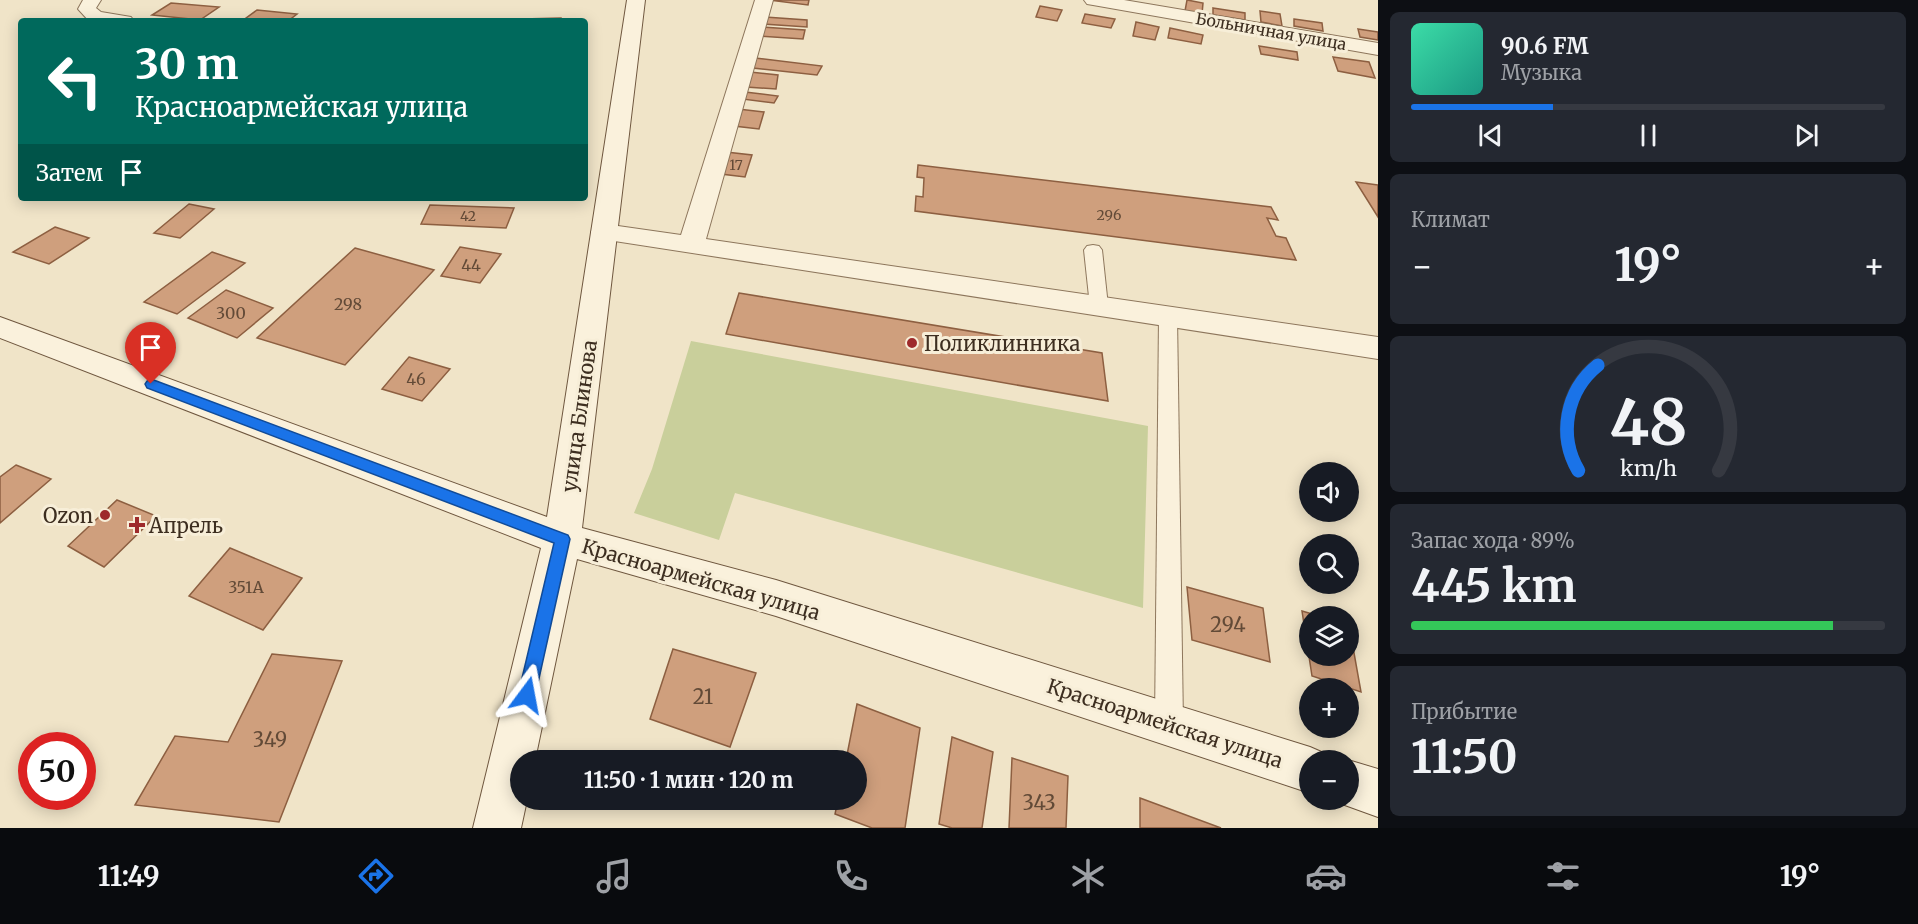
<!DOCTYPE html>
<html lang="ru">
<head>
<meta charset="utf-8">
<style>
	body { margin:0; font-family:Merriweather,serif; background:#242831; color:#f1f3f6; height:100vh; display:flex; flex-direction:column; font-size:22px; white-space:nowrap }
	* { box-sizing:border-box; margin:0 }
	p { font-size:20px; color:#9ea1a6 }
	.icon { flex:none; width:33px; height:33px; fill:none; stroke:currentColor; stroke-width:2; stroke-linecap:round; stroke-linejoin:round }
	.map { position:relative; flex:1; overflow:hidden }
	.sheet { display:flex; flex-direction:column; gap:12px; padding:12px; background:#0d0f14; width:540px }
	.sheet>* { flex:none }
	.guide { position:absolute; left:18px; top:18px; width:570px; height:183px; border-radius:6px; box-shadow:0 3px 15px #0003; background:#00695c; color:#fff; overflow:hidden }
	.controls { position:absolute; left:1299px; top:462px; display:grid; gap:12px }
	.controls a { display:grid; place-items:center; width:60px; height:60px; border-radius:50%; background:#171b24; box-shadow:0 3px 15px #0003; font-size:30px }
	.speed { position:absolute; left:18px; top:732px; display:flex; gap:12px; font-size:30px; font-weight:700; text-align:center }
	.speed>* { display:grid; place-content:center; width:78px; height:78px; border-radius:50%; background:#171b24; box-shadow:0 3px 15px #0003; line-height:1 }
	.speed .limit { border:9px solid #d22; background:#fff; color:#111 }
	.pin { position:absolute; display:grid; place-items:center; width:51px; height:51px; color:#fff; margin:-62px -26px; border-radius:50% 50% 50% 0; rotate:-45deg; box-shadow:0 0 6px #0007 }
	.pin .icon { rotate:45deg }
	.me { position:absolute; width:66px; margin:-33px; rotate:13deg; stroke-linejoin:round; filter:drop-shadow(0 0 4px #0008) }
	.turn { display:flex; align-items:center; gap:21px; height:126px; padding:0 18px; font-size:27px }
	.turn .icon { width:78px; height:78px; stroke-width:2.5 }
	.turn b { display:block; font-size:42px; line-height:51px }
	.then { display:flex; align-items:center; height:57px; padding:0 18px; background:#0003; gap:12px; font-size:22px }
	.big { font-size:45px; font-weight:700; line-height:1.1 }
	.sheet .tile { flex:1; display:flex; flex-direction:column; justify-content:center; gap:9px; min-width:0; padding:0 21px; border-radius:9px; background:#242831 }
	.sheet .dial { align-items:center; gap:0 }
	.dial svg { height:156px; overflow:visible; fill:none; stroke:#363941; stroke-width:7; stroke-linecap:round; text-anchor:middle }
	.dial text { fill:#f1f3f6; stroke:none }
	.song { display:flex; align-items:center; gap:18px }
	.cover { width:72px; height:72px; border-radius:9px; background:linear-gradient(135deg,hsl(160 70% 55%),hsl(170 70% 35%)) }
	.played { height:6px; border-radius:3px; background:linear-gradient(90deg,#1a73e8 30%,#363941 30%) }
	.keys { display:flex; justify-content:space-around; direction:ltr }
	.heat { display:flex; justify-content:space-between; align-items:center; font-size:33px; direction:ltr }
	.charge { height:9px; border-radius:4px; background:linear-gradient(90deg,#34c759 89%,#363941 0) }
	.trip { position:absolute; left:510px; top:750px; width:357px; height:60px; border-radius:30px; background:#171b24; box-shadow:0 3px 15px #0003; font-weight:700; line-height:60px; text-align:center }
	.dock { display:flex; height:96px; justify-content:space-around; align-items:center; background:#090b0e; color:#9ea1a6 }
	.dock .icon { width:42px; height:42px }
	.dock .on { color:#1a73e8 }
	.dock b { font-size:27px; color:#f1f3f6 }
	main { display:flex; flex:1; min-height:0 }
	.map>svg:first-child { display:block }
	.green { fill:#c9cf9b }
	.building { fill:#cf9f7d; stroke:#8d5f41; stroke-width:1.5 }
	.lines { fill:none; stroke-linecap:round; stroke-linejoin:round }
	.lane-casing { stroke:#8d765c; stroke-width:2 }
	.street-casing { stroke:#8d765c; stroke-width:2 }
	.secondary-casing { stroke:#6f573f; stroke-width:2 }
	.lane { fill:#faf1dc; fill-rule:evenodd }
	.street { fill:#faf1dc; fill-rule:evenodd }
	.secondary { fill:#faf1dc; fill-rule:evenodd }
	.route { fill:#1a73e8; stroke:#114b97; stroke-width:1.5 }
	.poi-dot { fill:#9e2a2b; stroke:#f7eed8; stroke-width:2 }
	.labels { text-anchor:middle; dominant-baseline:central; stroke-width:6; stroke-linejoin:round; paint-order:stroke }
	.far-number-label { font-size:14px; fill:#624a37 }
	.far-street-label { font-size:16px; fill:#3d2e20; stroke:#f7eed8 }
	.number-label { font-size:16px; fill:#624a37 }
	.poi-label { font-size:20px; fill:#3d2e20; stroke:#f7eed8; text-anchor:start }
	.street-label { font-size:20px; fill:#3d2e20; stroke:#f7eed8 }
	.near-number-label { font-size:20px; fill:#624a37 }
</style>
</head>
<body>
<main>
<div class="map">
<svg width="1378" height="828" viewBox="0 0 1378 828">
	<rect width="100%" height="100%" fill="#f0e4c8"/>
	<polygon class="green" points="691,341 1148,426 1143,608 735,493 719,540 634,513 652,469"/>
	<g class="building">
		<polygon points="769,0 809,0 808,5"/>
		<polygon points="1187,0 1203,3 1202,14 1185,11"/>
		<polygon points="171,3 219,7 200,20 152,15"/>
		<polygon points="1040,6 1062,10 1057,21 1036,17"/>
		<polygon points="1213,8 1245,13 1245,20 1213,15"/>
		<polygon points="257,10 297,14 288,21 242,21"/>
		<polygon points="1260,11 1280,14 1282,26 1261,22"/>
		<polygon points="1085,14 1115,19 1111,28 1082,23"/>
		<polygon points="765,17 807,20 807,27 763,24"/>
		<polygon points="561,18 561,21 521,21 522,19"/>
		<polygon points="1294,19 1322,23 1323,31 1294,26"/>
		<polygon points="1136,22 1159,27 1155,40 1133,36"/>
		<polygon points="762,27 805,30 803,39 759,36"/>
		<polygon points="1170,28 1203,35 1201,44 1168,38"/>
		<polygon points="1358,29 1378,32 1378,40 1360,37"/>
		<polygon points="1259,46 1297,52 1298,60 1261,54"/>
		<polygon points="1333,57 1369,62 1375,78 1338,71"/>
		<polygon points="755,58 822,66 817,75 753,68"/>
		<polygon points="750,72 778,75 776,89 746,87"/>
		<polygon points="745,92 778,96 774,103 742,99"/>
		<polygon points="738,109 764,112 759,129 734,126"/>
		<polygon points="726,152 752,155 745,177 721,174"/>
		<polygon points="918,165 1271,207 1278,220 1267,218 1276,236 1286,238 1296,260 915,211 916,196 923,197 924,178 917,177"/>
		<polygon points="1356,182 1378,185 1378,217"/>
		<polygon points="189,204 214,209 180,238 154,233"/>
		<polygon points="430,205 514,208 506,228 421,224"/>
		<polygon points="55,227 89,238 49,264 13,252"/>
		<polygon points="460,247 501,254 480,283 441,276"/>
		<polygon points="355,248 434,270 345,365 257,338"/>
		<polygon points="212,252 245,263 177,314 144,302"/>
		<polygon points="226,290 273,308 237,338 188,318"/>
		<polygon points="739,293 1102,353 1108,401 726,334"/>
		<polygon points="409,357 450,369 422,401 382,389"/>
		<polygon points="16,465 51,479 0,523 0,477"/>
		<polygon points="117,500 156,516 104,567 68,546"/>
		<polygon points="230,548 302,578 263,630 189,596"/>
		<polygon points="1187,587 1263,608 1270,662 1192,640"/>
		<polygon points="1302,611 1319,616 1310,616 1310,656 1348,656 1349,625 1361,692 1312,676"/>
		<polygon points="673,649 756,673 730,747 650,719"/>
		<polygon points="272,654 342,661 279,822 135,805 175,736 228,742"/>
		<polygon points="857,704 920,728 905,828 872,828 835,814 838,800 856,800 856,760 846,760"/>
		<polygon points="952,737 993,752 982,828 952,828 939,824"/>
		<polygon points="1012,758 1068,776 1066,828 1009,828"/>
		<polygon points="1140,798 1221,828 1140,828"/>
	</g>
	<g class="lines">
		<defs>
			<g id="lane">
				<polygon points="1093,245 1099,246 1102,250 1108,306 1106,310 1092,310 1090,306 1084,250 1087,246"/>
				<polygon points="1168,310 1175,312 1177,316 1183,724 1179,734 1169,738 1159,734 1155,724 1159,316 1161,312"/>
			</g>
			<g id="street">
				<polygon points="83,0 101,0 96,8 101,12 131,17 134,21 89,21 78,9"/>
				<polygon points="755,0 773,0 706,239 1378,337 1378,359 595,238 591,232 595,226 604,224 681,235"/>
				<polygon points="1084,0 1124,0 1378,43 1378,55 1093,5 1087,4"/>
			</g>
			<g id="secondary">
				<polygon points="627,0 645,0 582,528 776,580 1310,747 1326,754 1329,760 1310,760 1310,793 776,616 577,559 535,760 520,760 520,800 527,800 521,828 473,828 541,548 0,338 0,317 547,517"/>
				<polygon points="1346,760 1348,760 1378,769 1378,817 1331,800 1348,800 1348,760"/>
			</g>
		</defs>
		<use href="#lane" class="lane-casing"/>
		<use href="#street" class="street-casing"/>
		<use href="#secondary" class="secondary-casing"/>
		<use href="#lane" class="lane"/>
		<use href="#street" class="street"/>
		<use href="#secondary" class="secondary"/>
	</g>
	<polygon class="route" points="151,379 568,535 570,539 534,701 527,704 521,701 518,695 554,543 147,388 145,384 147,381"/>
	<g class="poi-dot">
		<circle cx="912" cy="343" r="6"/>
		<circle cx="105" cy="515" r="6"/>
		<path d="M134 516h6v6h6v6h-6v6h-6v-6h-6v-6h6z"/>
	</g>
	<g class="labels">
		<g class="far-number-label">
			<text x="736" y="165">17</text>
			<text x="1109" y="215">296</text>
			<text x="468" y="216">42</text>
		</g>
		<g class="far-street-label">
			<text transform="translate(1271 31) rotate(10)">Больничная улица</text>
		</g>
		<g class="number-label">
			<text x="471" y="265">44</text>
			<text x="348" y="304">298</text>
			<text x="231" y="313">300</text>
			<text x="416" y="379">46</text>
			<text x="246" y="587">351А</text>
		</g>
		<g class="poi-label">
			<text x="924" y="343">Поликлинника</text>
			<text x="93" y="515" text-anchor="end">Ozon</text>
			<text x="149" y="525">Апрель</text>
		</g>
		<g class="street-label">
			<text transform="translate(579 416) rotate(-82)">улица Блинова</text>
			<text transform="translate(701 579) rotate(16)">Красноармейская улица</text>
			<text transform="translate(1165 723) rotate(18)">Красноармейская улица</text>
		</g>
		<g class="near-number-label">
			<text x="1228" y="624">294</text>
			<text x="703" y="696">21</text>
			<text x="270" y="739">349</text>
			<text x="1039" y="802">343</text>
		</g>
	</g>
</svg>
<div class="controls">
<a><svg class="icon" aria-label="sound" viewBox="0 0 24 24"><path d="M4 9h4l5-4v14l-5-4H4zM17 9q2 3 0 6"/></svg></a>
<a><svg class="icon" aria-label="search" viewBox="0 0 24 24"><circle cx="10" cy="10" r="6"/><path d="M15 15l6 6"/></svg></a>
<a><svg class="icon" aria-label="layers" viewBox="0 0 24 24"><path d="M12 4l9 5-9 5-9-5zM3 14l9 5 9-5"/></svg></a>
<a>+</a>
<a>−</a>
</div>
<div class="speed"><div class="limit">50</div></div>
<div class="pin" style="left:151px;top:384px;background:#d93025"><svg class="icon" aria-label="arrive" viewBox="0 0 24 24"><path d="M6 21V4h12l-3 4 3 4H6"/></svg></div>
<svg class="me" style="left:527px;top:695px" viewBox="-20 -20 40 40"><path d="M0-17L14 15 0 8-14 15z" fill="#1a73e8" stroke="#fff" stroke-width="4"/></svg>
<div class="trip">11:50 · 1 мин · 120 m</div>
<div class="guide">
<div class="turn"><svg class="icon" aria-label="left" viewBox="0 0 24 24"><path d="M17 20v-9H6M10 6l-5 5 5 5"/></svg><div><b>30 m</b>Красноармейская улица</div></div>
<div class="then">Затем<svg class="icon" aria-label="arrive" viewBox="0 0 24 24"><path d="M6 21V4h12l-3 4 3 4H6"/></svg></div>
</div>
</div>
<section class="sheet">
<div class="tile">
<div class="song"><i class="cover"></i><div><b>90.6 FM</b><p>Музыка</p></div></div>
<div class="played"></div>
<div class="keys"><svg class="icon" aria-label="previous" viewBox="0 0 24 24"><path d="M18 5L8 12l10 7zM5 5v14"/></svg><svg class="icon" aria-label="pause" viewBox="0 0 24 24"><path d="M8 5v14M16 5v14"/></svg><svg class="icon" aria-label="next" viewBox="0 0 24 24"><path d="M6 5l10 7-10 7zM19 5v14"/></svg></div>
</div>
<div class="tile"><p>Климат</p>
<div class="heat"><a>−</a><b class="big">19°</b><a>+</a></div>
</div>
<div class="tile dial"><svg viewBox="0 0 100 80">
<path d="M14 69A42 42 0 1 1 86 69"/>
<path d="M14 69A42 42 0 0 1 24 15" stroke="#1a73e8"/>
<text x="50" y="56" font-size="32" font-weight="700">48</text>
<text x="50" y="72" font-size="11">km/h</text>
</svg></div>
<div class="tile"><p>Запас хода · 89%</p><b class="big">445 km</b><div class="charge"></div></div>
<div class="tile"><p>Прибытие</p><b class="big">11:50</b></div>
</section>
</main>
<nav class="dock">
<b>11:49</b>
<svg class="icon on" aria-label="directions" viewBox="0 0 24 24"><path d="M12 3l9 9-9 9-9-9zM9 14v-3h6M13 9l2 2-2 2"/></svg>
<svg class="icon" aria-label="music" viewBox="0 0 24 24"><path d="M9 18V5l10-2v13"/><circle cx="6" cy="18" r="3"/><circle cx="16" cy="16" r="3"/></svg>
<svg class="icon" aria-label="phone" viewBox="0 0 24 24"><path d="M5 4h4l2 5-3 2q2 4 5 5l2-3 5 2v4C11 20 4 13 5 4z"/></svg>
<svg class="icon" aria-label="climate" viewBox="0 0 24 24"><path d="M12 3v18M4 7l16 10M4 17L20 7"/></svg>
<svg class="icon" aria-label="car" viewBox="0 0 24 24"><path d="M5 17H2v-5l4-1 3-4h7l3 4 3 1v5h-3M9 17h6M6 11h13"/><circle cx="7" cy="17" r="2"/><circle cx="17" cy="17" r="2"/></svg>
<svg class="icon" aria-label="filters" viewBox="0 0 24 24"><path d="M4 7h16M4 17h16"/><circle cx="9" cy="7" r="2"/><circle cx="15" cy="17" r="2"/></svg>
<b>19°</b>
</nav>
</body>
</html>
